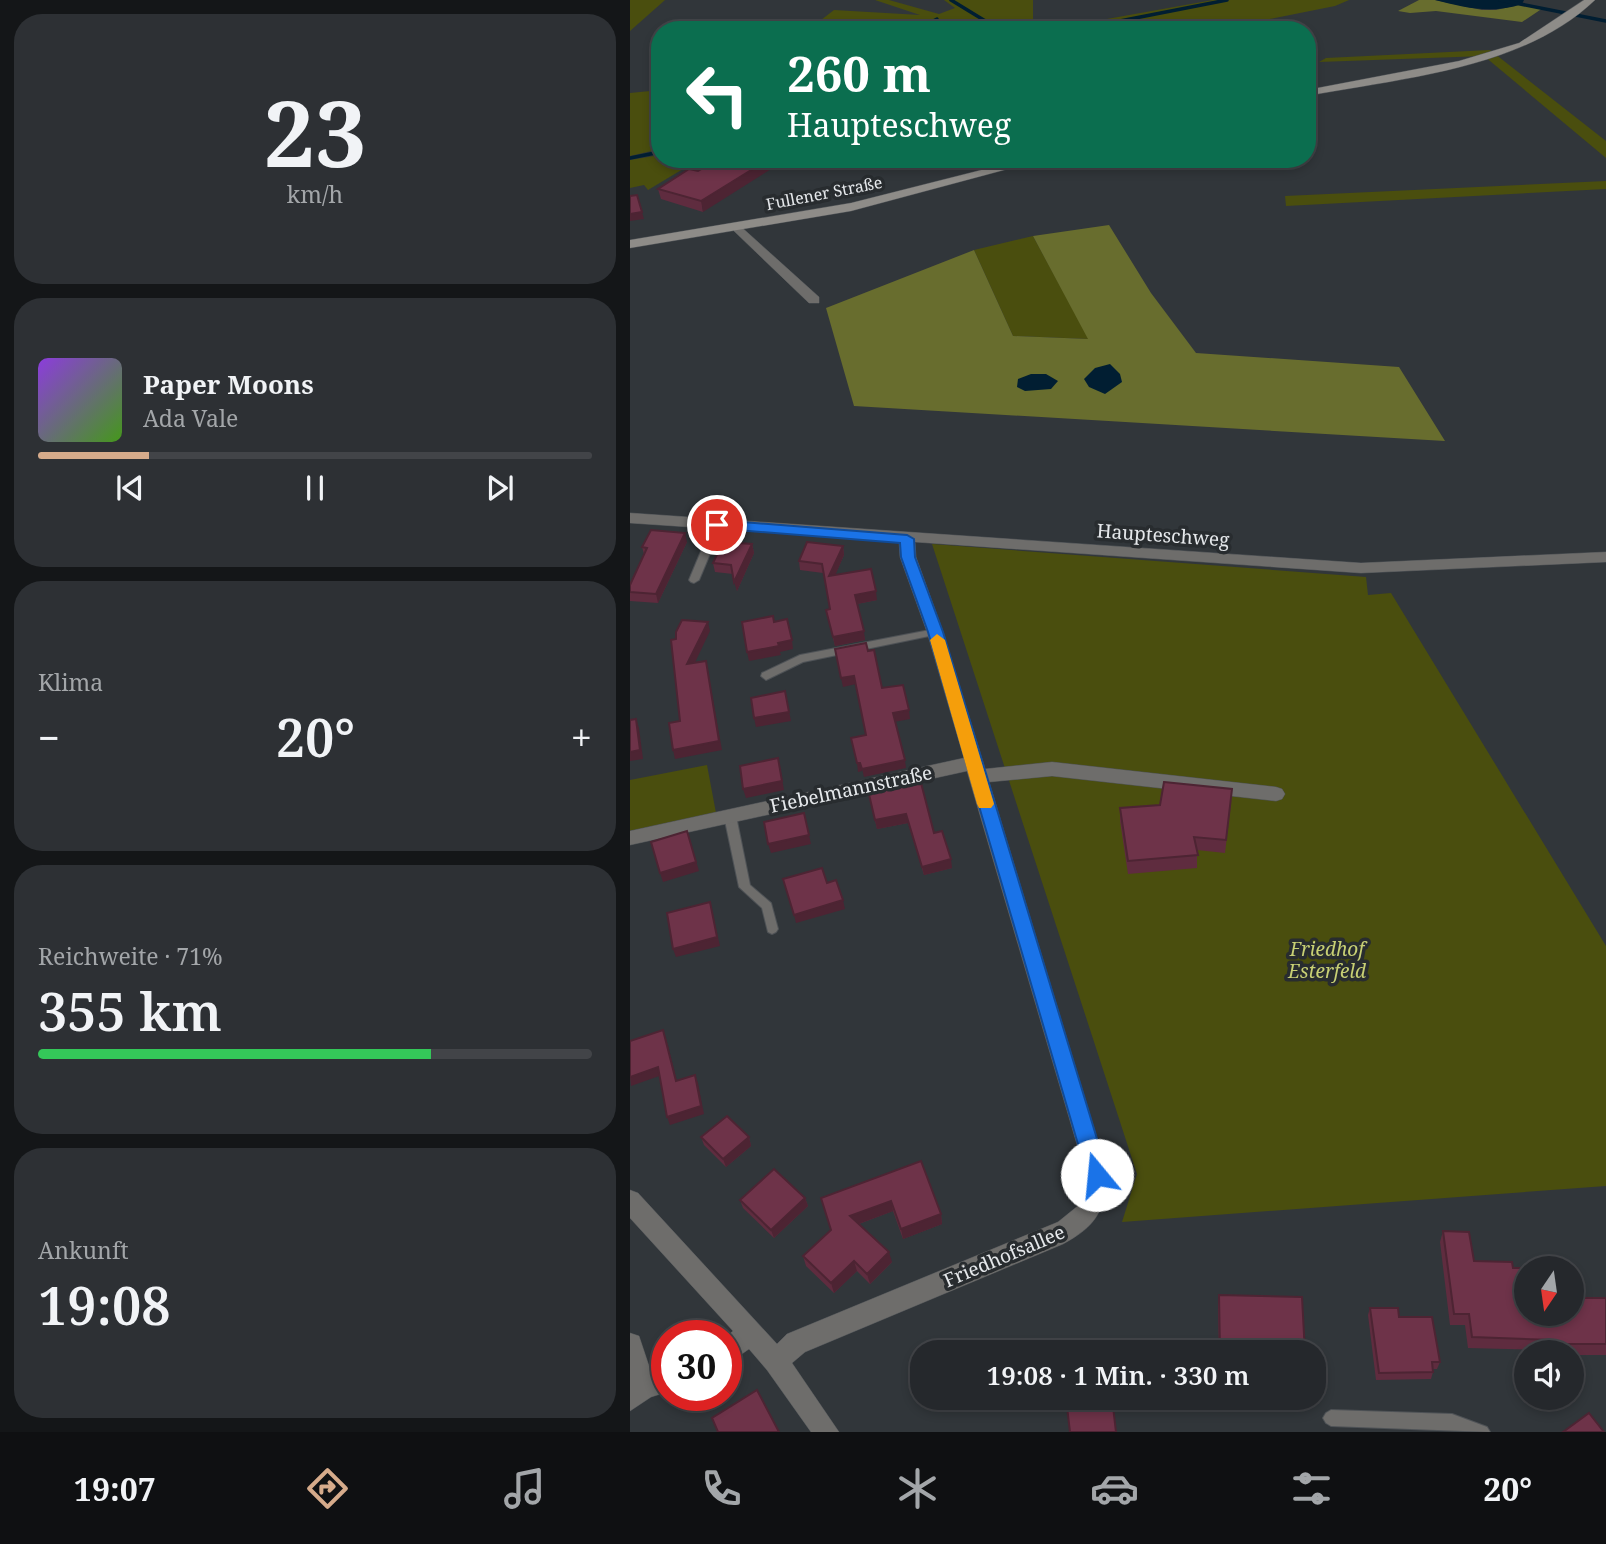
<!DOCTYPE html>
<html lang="de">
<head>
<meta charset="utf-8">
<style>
	body { margin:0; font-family:"Noto Serif",serif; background:#2d3034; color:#f1f3f6; height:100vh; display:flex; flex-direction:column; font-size:26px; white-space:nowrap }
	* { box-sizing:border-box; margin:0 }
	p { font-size:23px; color:#a3a6a9 }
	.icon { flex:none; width:38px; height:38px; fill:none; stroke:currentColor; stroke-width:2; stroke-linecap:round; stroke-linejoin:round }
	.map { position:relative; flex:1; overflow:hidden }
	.sheet { display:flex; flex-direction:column; gap:14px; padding:14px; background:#141618; width:630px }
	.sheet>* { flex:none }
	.guide { position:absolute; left:21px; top:21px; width:665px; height:147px; border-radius:28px; box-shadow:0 4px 10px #0003,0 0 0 2px #424448; background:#0b6e4f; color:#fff; overflow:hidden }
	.needle { width:46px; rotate:193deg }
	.fabs { position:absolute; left:884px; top:1256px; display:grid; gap:14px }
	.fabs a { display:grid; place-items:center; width:70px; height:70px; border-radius:50%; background:#25282c; box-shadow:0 4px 10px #0003,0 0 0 2px #424448; font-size:35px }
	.speed { position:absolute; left:21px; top:1320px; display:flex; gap:14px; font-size:35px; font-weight:700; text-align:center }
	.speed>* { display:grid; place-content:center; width:91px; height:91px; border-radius:50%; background:#25282c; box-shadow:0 4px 10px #0003,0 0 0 2px #424448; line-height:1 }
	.speed .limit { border:10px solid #d22; background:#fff; color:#111 }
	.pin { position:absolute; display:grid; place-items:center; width:60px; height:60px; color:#fff; margin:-30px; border:4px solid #fff; border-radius:50%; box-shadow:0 2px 7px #0007 }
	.me { position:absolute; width:77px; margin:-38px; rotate:343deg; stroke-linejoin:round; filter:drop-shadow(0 0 5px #0008) }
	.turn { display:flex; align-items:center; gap:24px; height:147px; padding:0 21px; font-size:32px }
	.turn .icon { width:91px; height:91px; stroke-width:2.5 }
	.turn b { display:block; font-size:49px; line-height:60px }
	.big { font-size:52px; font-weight:600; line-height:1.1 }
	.sheet .widget { flex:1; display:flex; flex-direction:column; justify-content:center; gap:10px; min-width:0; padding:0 24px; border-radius:28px; background:#2d3034 }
	.sheet .dial { align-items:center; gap:0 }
	.dial b { font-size:91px; line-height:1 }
	.song { display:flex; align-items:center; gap:21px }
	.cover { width:84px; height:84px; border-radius:10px; background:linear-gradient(135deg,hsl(270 70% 55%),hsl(100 70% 35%)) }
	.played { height:7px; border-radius:4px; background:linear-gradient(90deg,#d6ab8b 20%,#424448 20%) }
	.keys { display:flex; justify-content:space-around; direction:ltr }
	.heat { display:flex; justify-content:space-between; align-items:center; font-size:38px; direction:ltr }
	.charge { height:10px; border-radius:5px; background:linear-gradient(90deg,#34c759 71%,#424448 0) }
	.trip { position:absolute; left:280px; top:1340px; width:416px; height:70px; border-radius:28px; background:#25282c; box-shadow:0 4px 10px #0003,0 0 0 2px #424448; font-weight:600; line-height:70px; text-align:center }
	.dock { display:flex; height:112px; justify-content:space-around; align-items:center; background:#0f1012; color:#a3a6a9 }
	.dock .icon { width:49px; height:49px }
	.dock .on { color:#d6ab8b }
	.dock b { font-size:32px; color:#f1f3f6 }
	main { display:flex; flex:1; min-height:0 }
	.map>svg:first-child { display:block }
	.green { fill:#4a4e0e }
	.forest { fill:#686d2e }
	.water { fill:#011e32 }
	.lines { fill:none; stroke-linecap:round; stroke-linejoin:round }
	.stream { stroke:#011e32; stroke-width:3.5 }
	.lane-casing { stroke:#4e5256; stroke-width:2 }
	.street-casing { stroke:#4e5256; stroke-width:1 }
	.secondary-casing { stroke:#4e5256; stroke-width:1 }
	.lane { fill:#6e6d6b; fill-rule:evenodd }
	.street { fill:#6e6d6b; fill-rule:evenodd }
	.secondary { fill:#8e8c88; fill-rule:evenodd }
	.wall { fill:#5f2c3f }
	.shaded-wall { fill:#4d2433 }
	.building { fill:#6e3349; stroke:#4d2433; stroke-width:2 }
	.route { fill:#1a73e8; stroke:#114b97; stroke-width:2 }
	.slow { fill:#f59e0b }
	.labels { text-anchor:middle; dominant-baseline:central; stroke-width:7; stroke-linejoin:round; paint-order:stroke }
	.far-street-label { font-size:16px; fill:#e5e8eb; stroke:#282c2f }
	.street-label { font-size:19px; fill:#e5e8eb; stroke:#282c2f }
	.park-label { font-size:19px; font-style:italic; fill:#c8d074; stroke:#282c2f }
</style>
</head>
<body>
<main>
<section class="sheet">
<div class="widget dial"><b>23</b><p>km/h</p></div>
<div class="widget">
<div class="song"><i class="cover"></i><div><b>Paper Moons</b><p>Ada Vale</p></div></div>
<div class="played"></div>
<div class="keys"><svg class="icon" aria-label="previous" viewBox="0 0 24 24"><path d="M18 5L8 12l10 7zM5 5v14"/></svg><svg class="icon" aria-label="pause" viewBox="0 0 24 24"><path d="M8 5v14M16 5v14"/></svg><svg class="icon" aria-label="next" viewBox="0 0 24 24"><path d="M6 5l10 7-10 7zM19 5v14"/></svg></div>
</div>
<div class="widget"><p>Klima</p>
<div class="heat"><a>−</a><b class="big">20°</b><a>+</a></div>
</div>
<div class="widget"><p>Reichweite · 71%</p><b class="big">355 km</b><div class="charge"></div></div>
<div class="widget"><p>Ankunft</p><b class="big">19:08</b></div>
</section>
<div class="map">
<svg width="976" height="1432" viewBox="0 0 976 1432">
	<rect width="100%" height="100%" fill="#31363a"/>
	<g class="green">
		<polygon points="0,0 35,0 0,31"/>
		<polygon points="245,0 259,0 309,14 325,8 314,0 403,0 403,25 405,28 421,29 583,0 719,0 705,6 585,30 386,30 357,22 342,28 346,30 178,30 204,10 290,15"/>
		<polygon points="860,50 976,141 976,158 854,56 689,62 696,58"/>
		<polygon points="30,90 30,149 0,156 0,93"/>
		<polygon points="30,155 30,159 100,159 72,176 53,169 18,190 14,185 0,188 0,160"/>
		<polygon points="976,181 976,189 656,206 655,196"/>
		<polygon points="403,236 459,339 383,336 344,250"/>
		<polygon points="302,544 736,577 738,595 761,593 976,946 976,1186 492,1222 507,1174"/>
		<polygon points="77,765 86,813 0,831 0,780"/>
	</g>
	<g class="forest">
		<polygon points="789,0 805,0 852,10 866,10 892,4 913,8 892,22 806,11 780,13 768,11"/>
		<polygon points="479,225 521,293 566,353 769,367 815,441 224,406 196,308 344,250 383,336 458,339 403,236"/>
	</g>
	<g class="water">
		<path d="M805 0H894L892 4C863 14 835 8 805 0Z"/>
		<polygon points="480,364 490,374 492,382 475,394 459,387 454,379 465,368"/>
		<polygon points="401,374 416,374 428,381 421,389 395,391 387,387 388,379"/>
	</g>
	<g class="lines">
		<g class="stream">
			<polyline points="321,0 357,22 386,30"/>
			<polyline points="870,0 976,21"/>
			<polyline points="286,30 307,19"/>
			<polyline points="444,30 597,0"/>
			<polyline points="0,158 30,152"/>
		</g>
		<defs>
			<g id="lane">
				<polygon points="87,522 92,525 69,580 64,583 61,582 59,580 82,525"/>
				<polygon points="305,629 310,632 309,634 173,662 136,680 131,676 132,673 170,655"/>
				<polygon points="100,812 104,813 106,816 120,885 141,903 148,929 146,932 142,934 138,932 132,908 109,887 94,816 96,813"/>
				<polygon points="701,1410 822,1414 857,1427 860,1432 701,1426 696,1423 693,1418 696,1413"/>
			</g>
			<g id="street">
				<polygon points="108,224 189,297 189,303 179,303 104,231 104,225"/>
				<path d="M0 513 731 563 976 552V562L731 573 285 542 286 557 313 632 355 769 422 762 646 787 652 789 655 794 652 799 646 801 422 776 359 782 478 1175C474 1212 466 1226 433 1244L175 1352 162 1363 209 1432H181L137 1370 119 1349 96 1365V1337L103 1331 0 1218V1190L8 1193 147 1344 157 1334 428 1222 449 1205 456 1175 337 771 0 845V831L334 758 297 632 270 557 269 541 0 523Z"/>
				<polygon points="0,1333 9,1336 21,1372 37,1368 37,1392 21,1397 0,1411"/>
			</g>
			<g id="secondary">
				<path d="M954 0H965C893 69 772 78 677 96V90L829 61 889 43Z"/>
				<polygon points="395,159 415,159 221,211 0,248 0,240 221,203"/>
			</g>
		</defs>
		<use href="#lane" class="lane-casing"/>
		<use href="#street" class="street-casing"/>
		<use href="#secondary" class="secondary-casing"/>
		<use href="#lane" class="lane"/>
		<use href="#street" class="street"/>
		<use href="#secondary" class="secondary"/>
	</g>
	<g class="wall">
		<polygon points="68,171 73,212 31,199 28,189"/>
		<polygon points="57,542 28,603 0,601 0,585 14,554 12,547"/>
		<polygon points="122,544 124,553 107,591 103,574 85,572 83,563"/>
		<polygon points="213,546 214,555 205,575 247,600 227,604 235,640 205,646 196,610 200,609 193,573 170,570 169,561"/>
		<polygon points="280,781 304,833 322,868 294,875 278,823 247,829 237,786"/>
		<polygon points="601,803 595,853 567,850 567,868 498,874 490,821 490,808 530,805"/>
		<polygon points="71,1137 119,1137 121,1146 96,1167 74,1145"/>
		<polygon points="291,1161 311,1214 312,1224 273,1239 263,1211 229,1224 262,1262 240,1284 227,1271 204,1293 176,1266 173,1256"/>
		<polygon points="175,1198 178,1206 144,1238 113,1208 110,1200"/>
		<polygon points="813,1231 844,1261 883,1268 896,1314 976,1298 976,1355 942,1355 942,1353 918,1353 917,1350 838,1348 835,1325 820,1325 810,1242"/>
		<polygon points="589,1295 675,1353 589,1353 588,1306"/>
		<polygon points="740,1308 769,1317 810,1362 807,1369 803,1369 803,1372 801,1379 746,1380 738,1315"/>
	</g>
	<g class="shaded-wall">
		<polygon points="139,159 157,159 73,212 71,201"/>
		<polygon points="12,212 14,219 0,221 0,214"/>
		<polygon points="55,533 57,542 28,603 26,594"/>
		<polygon points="122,544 124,553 107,591 104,582"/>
		<polygon points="213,546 214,555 201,585 199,576"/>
		<polygon points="246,591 247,600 227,604 225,595"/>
		<polygon points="78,622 80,631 60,673 57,664"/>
		<polygon points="234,631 235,640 205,646 203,637"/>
		<polygon points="162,640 163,649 150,652 151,655 119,661 117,652"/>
		<polygon points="76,661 92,750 45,759 43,750"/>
		<polygon points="224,676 226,684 213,687 211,678"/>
		<polygon points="155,691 161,721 126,727 124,718"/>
		<polygon points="279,710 280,719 264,722 263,713"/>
		<polygon points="6,719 9,728 13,759 0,761 0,752"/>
		<polygon points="275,760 276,768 234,777 232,769"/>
		<polygon points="227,763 230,763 232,771 228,772"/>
		<polygon points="150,767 154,790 116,798 113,789"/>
		<polygon points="276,814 278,823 247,829 245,820"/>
		<polygon points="179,835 181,844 141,853 138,844"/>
		<polygon points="60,840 69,871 33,882 30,873"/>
		<polygon points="321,859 322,868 294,875 292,867"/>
		<polygon points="213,900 215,909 166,923 164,915"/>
		<polygon points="80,902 90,946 46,957 43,949"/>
		<polygon points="33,1030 36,1038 49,1089 46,1081"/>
		<polygon points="28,1067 32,1075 1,1086 0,1077"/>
		<polygon points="65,1075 68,1083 74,1114 40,1125 37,1117"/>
		<polygon points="119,1137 121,1146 96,1167 93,1159"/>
		<polygon points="175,1198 178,1206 144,1238 141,1230"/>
		<polygon points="261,1201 263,1211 223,1226 220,1216"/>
		<polygon points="311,1214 312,1224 273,1239 271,1229"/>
		<polygon points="259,1252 262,1262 240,1284 237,1274"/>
		<polygon points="224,1261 227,1271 204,1293 201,1283"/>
	</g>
	<g class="building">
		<polygon points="89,159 139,159 71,201 28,189 59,169 68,171"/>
		<polygon points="7,195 12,212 0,214 0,196"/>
		<polygon points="21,530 55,533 26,594 0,592 0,585 17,548 12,547"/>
		<polygon points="93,542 122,544 104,582 101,565 83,563"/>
		<polygon points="177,542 213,546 199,576 241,569 246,591 225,595 234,631 203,637 196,610 200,609 192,564 169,561"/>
		<polygon points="143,616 144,622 157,619 162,640 148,643 149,646 117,652 112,622"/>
		<polygon points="52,620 78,622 57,664 76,661 89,741 43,750 39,723 50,721 41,640 46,639 46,632"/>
		<polygon points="236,643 238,651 244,650 252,688 273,685 279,710 263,713 275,760 232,769 230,763 227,763 221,738 236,735 224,676 211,678 205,649"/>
		<polygon points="155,691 159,712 124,718 121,698"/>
		<polygon points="6,719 10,750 0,752 0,720"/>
		<polygon points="148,758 152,781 113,789 110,766"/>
		<polygon points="279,777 280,781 290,779 304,833 312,831 321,859 292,867 276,814 245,820 237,786"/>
		<polygon points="534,782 602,789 596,840 564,837 568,855 498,861 490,808 530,805"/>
		<polygon points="174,813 179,835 138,844 134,822"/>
		<polygon points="57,831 66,862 30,873 21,842"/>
		<polygon points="192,868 197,883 206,880 213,900 164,915 153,879"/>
		<polygon points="80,902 87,937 43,949 37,913"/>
		<polygon points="33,1030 46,1081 65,1075 71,1106 37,1117 28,1067 0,1077 0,1041"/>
		<polygon points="97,1116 119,1137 93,1159 71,1137"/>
		<polygon points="291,1161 311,1214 271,1229 261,1201 220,1216 259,1252 237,1274 224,1261 201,1283 173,1256 201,1230 191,1198"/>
		<polygon points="144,1169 175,1198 141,1230 110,1200"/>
		<polygon points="813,1231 839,1232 844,1261 882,1262 883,1268 921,1268 922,1269 896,1269 896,1314 942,1314 942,1298 976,1298 976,1344 924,1344 923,1340 842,1337 839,1314 824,1314"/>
		<polygon points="589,1295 672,1297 675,1353 590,1353"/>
		<polygon points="740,1308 768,1308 769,1317 802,1317 810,1362 802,1362 803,1372 749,1373"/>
		<polygon points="127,1390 149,1432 88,1432 82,1418"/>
		<polygon points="436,1398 482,1398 486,1432 440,1432"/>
		<polygon points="959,1413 974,1432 933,1432"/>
	</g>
	<polygon class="route" points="87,520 277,535 284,539 285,557 313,632 478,1175 475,1181 467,1184 460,1181 457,1175 298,632 271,557 270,543 82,528 80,525"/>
	<polygon class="slow" points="307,634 315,640 364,804 361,808 349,808 347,804 300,640"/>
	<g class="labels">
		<g class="far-street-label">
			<text transform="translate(194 193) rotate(-11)">Fullener Straße</text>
		</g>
		<g class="street-label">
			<text transform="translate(533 535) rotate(4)">Haupteschweg</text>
			<text transform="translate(221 789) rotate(-12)">Fiebelmannstraße</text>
			<text transform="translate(374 1256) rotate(-23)">Friedhofsallee</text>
		</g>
		<g class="park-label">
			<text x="697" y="949">Friedhof<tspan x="697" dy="22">Esterfeld</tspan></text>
		</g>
	</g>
</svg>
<div class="fabs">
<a><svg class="needle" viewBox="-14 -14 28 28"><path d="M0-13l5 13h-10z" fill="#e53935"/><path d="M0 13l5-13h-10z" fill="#a3a6a9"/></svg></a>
<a><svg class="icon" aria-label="sound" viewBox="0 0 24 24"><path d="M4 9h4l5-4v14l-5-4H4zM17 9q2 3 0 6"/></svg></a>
</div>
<div class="speed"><div class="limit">30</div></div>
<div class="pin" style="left:87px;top:525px;background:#d93025"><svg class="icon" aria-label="arrive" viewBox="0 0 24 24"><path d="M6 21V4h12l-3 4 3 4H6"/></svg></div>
<svg class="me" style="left:467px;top:1175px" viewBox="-20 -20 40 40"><circle r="19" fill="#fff"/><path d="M0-13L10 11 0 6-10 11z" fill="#1a73e8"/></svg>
<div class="trip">19:08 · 1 Min. · 330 m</div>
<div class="guide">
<div class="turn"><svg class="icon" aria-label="left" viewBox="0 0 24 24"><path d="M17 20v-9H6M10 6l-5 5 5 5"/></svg><div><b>260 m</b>Haupteschweg</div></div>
</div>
</div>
</main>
<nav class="dock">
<b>19:07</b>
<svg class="icon on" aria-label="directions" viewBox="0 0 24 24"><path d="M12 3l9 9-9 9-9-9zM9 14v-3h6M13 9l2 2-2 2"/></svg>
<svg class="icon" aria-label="music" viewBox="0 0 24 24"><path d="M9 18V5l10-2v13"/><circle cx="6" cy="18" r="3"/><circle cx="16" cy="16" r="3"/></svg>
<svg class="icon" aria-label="phone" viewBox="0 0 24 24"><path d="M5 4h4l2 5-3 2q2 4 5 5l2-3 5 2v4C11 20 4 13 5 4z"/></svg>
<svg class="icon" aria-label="climate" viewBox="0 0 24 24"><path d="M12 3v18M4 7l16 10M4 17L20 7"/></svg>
<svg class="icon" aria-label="car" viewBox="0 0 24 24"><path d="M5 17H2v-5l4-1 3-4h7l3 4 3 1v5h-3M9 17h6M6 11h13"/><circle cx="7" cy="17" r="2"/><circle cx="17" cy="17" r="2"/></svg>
<svg class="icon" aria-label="filters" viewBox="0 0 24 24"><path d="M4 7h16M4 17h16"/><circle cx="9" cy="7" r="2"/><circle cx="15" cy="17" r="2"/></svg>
<b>20°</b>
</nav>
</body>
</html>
